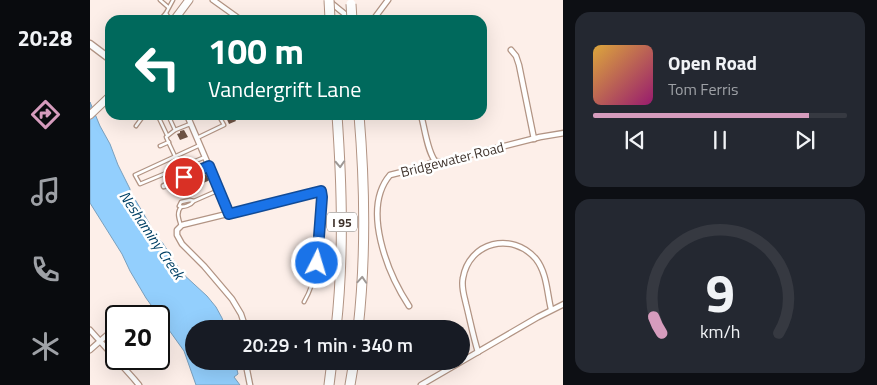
<!DOCTYPE html>
<html lang="en">
<head>
<meta charset="utf-8">
<style>
	body { margin:0; font-family:"Titillium Web",sans-serif; background:#242831; color:#f1f3f6; height:100vh; display:flex; flex-direction:column; font-size:19px; white-space:nowrap }
	* { box-sizing:border-box; margin:0 }
	p { font-size:16px; color:#9ea1a6 }
	.icon { flex:none; width:28px; height:28px; fill:none; stroke:currentColor; stroke-width:2; stroke-linecap:round; stroke-linejoin:round }
	.map { position:relative; flex:1; overflow:hidden }
	.details { display:flex; flex-direction:column; gap:12px; padding:12px; background:#0d0f14; width:314px }
	.details>* { flex:none }
	.guide { position:absolute; left:15px; top:15px; width:382px; height:105px; border-radius:15px; box-shadow:0 5px 20px #0002; background:#00695c; color:#fff; overflow:hidden }
	.speed { position:absolute; left:15px; top:305px; display:flex; gap:10px; font-size:25px; font-weight:700; text-align:center }
	.speed>* { display:grid; place-content:center; width:65px; height:65px; border-radius:50%; background:#171b24; box-shadow:0 5px 20px #0002; line-height:1 }
	.speed .limit { border:2px solid #111; border-radius:8px; background:#fff; color:#111 }
	.pin { position:absolute; display:grid; place-items:center; width:42px; height:42px; color:#fff; margin:-21px; border:2px solid #fff; border-radius:50%; box-shadow:0 1px 5px #0007 }
	.me { position:absolute; width:55px; margin:-28px; rotate:5deg; stroke-linejoin:round; filter:drop-shadow(0 0 4px #0008) }
	.turn { display:flex; align-items:center; gap:18px; height:105px; padding:0 20px; font-size:22px }
	.turn .icon { width:65px; height:65px; stroke-width:2.5 }
	.turn b { display:block; font-size:35px; line-height:42px }
	.details .widget { flex:1; display:flex; flex-direction:column; justify-content:center; gap:8px; min-width:0; padding:0 18px; border-radius:15px; background:#242831 }
	.details .dial { align-items:center; gap:0 }
	.dial svg { height:130px; overflow:visible; fill:none; stroke:#363941; stroke-width:7; stroke-linecap:round; text-anchor:middle }
	.dial text { fill:#f1f3f6; stroke:none }
	.song { display:flex; align-items:center; gap:15px }
	.cover { width:60px; height:60px; border-radius:8px; background:linear-gradient(135deg,hsl(40 70% 55%),hsl(320 70% 35%)) }
	.played { height:5px; border-radius:2px; background:linear-gradient(90deg,#d69cbd 85%,#363941 85%) }
	.keys { display:flex; justify-content:space-around; direction:ltr }
	.trip { position:absolute; left:95px; top:320px; width:285px; height:50px; border-radius:25px; background:#171b24; box-shadow:0 5px 20px #0002; font-weight:600; line-height:50px; text-align:center }
	main { display:flex; flex:1; min-height:0 }
	.tab-bar { display:flex; flex-direction:column; width:90px; justify-content:space-around; align-items:center; background:#090b0e; color:#9ea1a6 }
	.tab-bar .icon { width:35px; height:35px }
	.tab-bar .on { color:#d69cbd }
	.tab-bar b { font-size:22px; color:#f1f3f6 }
	.map>svg:first-child { display:block }
	.water { fill:#93cffd; stroke:#7aa0be }
	.building { fill:#6e5345 }
	.lines { fill:none; stroke-linecap:round; stroke-linejoin:round }
	.lane-casing { stroke:#b29484; stroke-width:5 }
	.street-casing { stroke:#b29484; stroke-width:7 }
	.secondary-casing { stroke:#b29484; stroke-width:9 }
	.primary-casing { stroke:#b29484; stroke-width:9 }
	.highway-casing { stroke:#b29484; stroke-width:11 }
	.lane { stroke:#fff; stroke-width:2.5 }
	.street { stroke:#fff; stroke-width:4.5 }
	.secondary { stroke:#fff; stroke-width:6 }
	.primary { stroke:#fff; stroke-width:7 }
	.highway { stroke:#fff; stroke-width:9 }
	.highway-bridge-casing { stroke:#b29484; stroke-width:11; stroke-linecap:butt }
	.highway-bridge { stroke:#fff; stroke-width:9 }
	.oneway { stroke:#9e9895 }
	.route-casing { stroke:#114b97; stroke-width:12 }
	.route { stroke:#1a73e8; stroke-width:9 }
	.labels { text-anchor:middle; dominant-baseline:central; stroke-width:5; stroke-linejoin:round; paint-order:stroke }
	.shield { fill:#fff; stroke:#78706b; stroke-width:1 }
	.shield-label { font-size:12px; font-weight:bold; fill:#3e322b }
	.street-label { font-size:14px; fill:#3e322b; stroke:#fff }
	.water-label { font-size:15px; font-style:italic; fill:#004065; stroke:#fff }
</style>
</head>
<body>
<main>
<nav class="tab-bar">
<b>20:28</b>
<svg class="icon on" aria-label="directions" viewBox="0 0 24 24"><path d="M12 3l9 9-9 9-9-9zM9 14v-3h6M13 9l2 2-2 2"/></svg>
<svg class="icon" aria-label="music" viewBox="0 0 24 24"><path d="M9 18V5l10-2v13"/><circle cx="6" cy="18" r="3"/><circle cx="16" cy="16" r="3"/></svg>
<svg class="icon" aria-label="phone" viewBox="0 0 24 24"><path d="M5 4h4l2 5-3 2q2 4 5 5l2-3 5 2v4C11 20 4 13 5 4z"/></svg>
<svg class="icon" aria-label="climate" viewBox="0 0 24 24"><path d="M12 3v18M4 7l16 10M4 17L20 7"/></svg>
</nav>
<div class="map">
<svg width="474" height="385" viewBox="0 0 474 385">
	<rect width="100%" height="100%" fill="#fdefe9"/>
	<polygon class="water" points="0,102 10,126 20,144 28,165 40,189 40,191 59,223 63,233 72,242 92,273 117,296 126,307 132,318 136,329 104,329 104,361 145,361 148,374 144,377 150,385 106,385 94,351 56,298 40,271 32,254 0,203"/>
	<g class="building">
		<polygon points="135,115 143,115 146,121 139,124"/>
		<polygon points="94,130 98,137 90,140 87,134 90,133 90,131"/>
		<polygon points="116,174 119,180 118,181 108,185 105,179"/>
	</g>
	<g class="lines">
		<defs>
			<g id="lane">
				<polyline points="70,0 78,7"/>
				<polyline points="70,20 76,13"/>
				<polyline points="80,20 76,13 83,0"/>
				<polyline points="70,115 68,116 77,135"/>
				<polyline points="78,115 85,130"/>
				<polyline points="46,126 54,115"/>
				<polyline points="107,138 134,125 129,116"/>
				<polyline points="110,145 45,175 50,184 115,157"/>
				<polyline points="70,146 79,142"/>
				<polyline points="90,167 76,137 85,130 100,124"/>
				<path d="M104 201 100 200 91 202 89 206C94 208 101 205 104 201L129 190"/>
				<path d="M91 226C89 219 86 213 91 207"/>
				<path d="M214 302C232 271 229 232 232 197L231 191"/>
			</g>
			<g id="street">
				<polyline points="123,0 151,20"/>
				<polyline points="240,2 261,19"/>
				<polyline points="283,20 298,0"/>
				<polyline points="421,50 426,56 429,65 444,139"/>
				<polyline points="97,115 139,213"/>
				<path d="M331 115C335 129 337 150 345 161"/>
				<polyline points="74,186 119,166"/>
				<path d="M319 306C298 274 271 209 300 175L332 167 345 161 352 162 450 137 474 133"/>
				<polyline points="156,329 151,314 142,299 114,266 92,244 87,235 87,230 92,225 231,191"/>
				<polyline points="0,330 44,379 49,385"/>
				<polyline points="0,350 17,335"/>
				<path d="M388 352C383 336 380 320 376 304 374 295 371 287 373 278 379 242 422 231 446 259 457 273 457 293 461 309"/>
				<polyline points="157,361 157,370 160,385"/>
				<polyline points="331,385 448,317 474,304"/>
			</g>
			<polyline id="secondary" points="0,44 20,59"/>
			<g id="primary">
				<polyline points="84,20 99,0"/>
				<polyline points="0,115 20,96"/>
			</g>
			<g id="highway">
				<path d="M246 329C254 257 252 187 247 115"/>
				<path d="M268 329C276 258 275 186 269 115"/>
				<polyline points="239,385 242,361"/>
				<polyline points="260,385 264,361"/>
			</g>
		</defs>
		<use href="#lane" class="lane-casing"/>
		<use href="#street" class="street-casing"/>
		<use href="#secondary" class="secondary-casing"/>
		<use href="#primary" class="primary-casing"/>
		<use href="#highway" class="highway-casing"/>
		<use href="#lane" class="lane"/>
		<use href="#street" class="street"/>
		<use href="#secondary" class="secondary"/>
		<use href="#primary" class="primary"/>
		<use href="#highway" class="highway"/>
		<defs>
			<g id="highway-bridge">
				<polyline points="239,0 240,19"/>
				<polyline points="261,4 262,20"/>
			</g>
		</defs>
		<use href="#highway-bridge" class="highway-bridge-casing"/>
		<use href="#highway-bridge" class="highway-bridge"/>
	</g>
	<defs><path id="oneway-chevron" d="M-2-3.5L2.5 0L-2 3.5" fill="none" stroke-width="1.6" stroke-linecap="round" stroke-linejoin="round" transform="scale(1.25)"/></defs>
	<g class="oneway">
		<use href="#oneway-chevron" transform="translate(250 164) rotate(87)"/>
		<use href="#oneway-chevron" transform="translate(272 280) rotate(-86)"/>
	</g>
	<g class="lines">
		<defs>
			<polyline id="route" points="94,177 119,166 139,214 231,191 232,197 227,263"/>
		</defs>
		<use href="#route" class="route-casing"/>
		<use href="#route" class="route"/>
	</g>
	<g class="labels">
		<rect class="shield" x="237" y="212.5" width="30" height="19" rx="4"/>
		<g class="shield-label">
			<text x="252" y="222">I 95</text>
		</g>
		<g class="street-label">
			<text transform="translate(362 159) rotate(-14)">Bridgewater Road</text>
		</g>
		<g class="water-label">
			<text transform="translate(62 235) rotate(56)">Neshaminy Creek</text>
		</g>
	</g>
</svg>
<div class="speed"><div class="limit">20</div></div>
<div class="pin" style="left:94px;top:177px;background:#d93025"><svg class="icon" aria-label="arrive" viewBox="0 0 24 24"><path d="M6 21V4h12l-3 4 3 4H6"/></svg></div>
<svg class="me" style="left:227px;top:263px" viewBox="-20 -20 40 40"><circle r="17" fill="#1a73e8" stroke="#fff" stroke-width="3"/><path d="M0-11L8 9 0 5-8 9z" fill="#fff"/></svg>
<div class="trip">20:29 · 1 min · 340 m</div>
<div class="guide">
<div class="turn"><svg class="icon" aria-label="left" viewBox="0 0 24 24"><path d="M17 20v-9H6M10 6l-5 5 5 5"/></svg><div><b>100 m</b>Vandergrift Lane</div></div>
</div>
</div>
<section class="details">
<div class="widget">
<div class="song"><i class="cover"></i><div><b>Open Road</b><p>Tom Ferris</p></div></div>
<div class="played"></div>
<div class="keys"><svg class="icon" aria-label="previous" viewBox="0 0 24 24"><path d="M18 5L8 12l10 7zM5 5v14"/></svg><svg class="icon" aria-label="pause" viewBox="0 0 24 24"><path d="M8 5v14M16 5v14"/></svg><svg class="icon" aria-label="next" viewBox="0 0 24 24"><path d="M6 5l10 7-10 7zM19 5v14"/></svg></div>
</div>
<div class="widget dial"><svg viewBox="0 0 100 80">
<path d="M14 69A42 42 0 1 1 86 69"/>
<path d="M14 69A42 42 0 0 1 9 59" stroke="#d69cbd"/>
<text x="50" y="56" font-size="32" font-weight="700">9</text>
<text x="50" y="72" font-size="11">km/h</text>
</svg></div>
</section>
</main>
</body>
</html>
